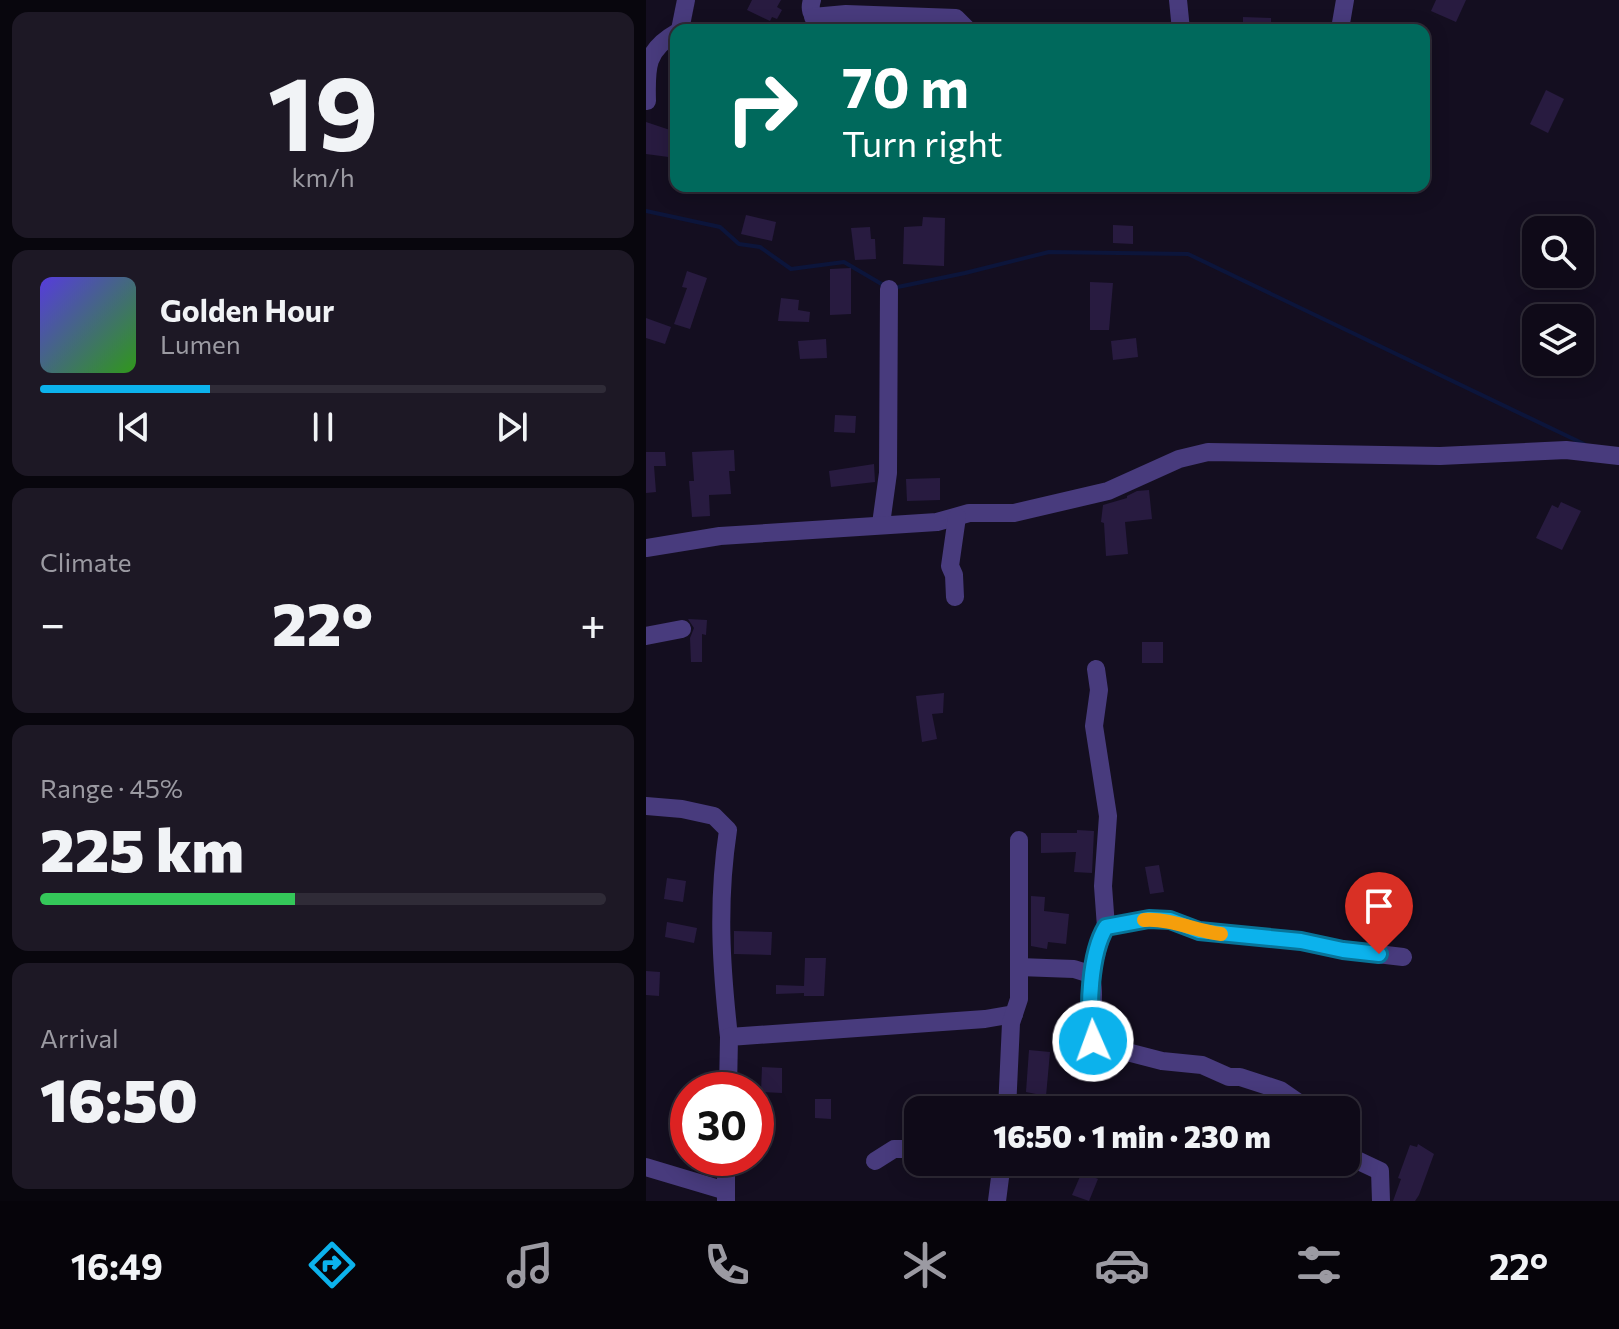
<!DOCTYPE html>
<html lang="en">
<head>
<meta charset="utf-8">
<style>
	body { margin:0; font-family:Commissioner,sans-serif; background:#1d1825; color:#f1f3f6; height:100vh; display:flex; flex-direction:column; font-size:30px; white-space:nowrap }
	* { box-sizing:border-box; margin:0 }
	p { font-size:26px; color:#9b9aa2 }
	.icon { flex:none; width:44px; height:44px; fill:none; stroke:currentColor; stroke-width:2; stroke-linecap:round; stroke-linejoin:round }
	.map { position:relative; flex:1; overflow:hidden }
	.panel { display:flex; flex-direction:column; gap:12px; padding:12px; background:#08060d; width:646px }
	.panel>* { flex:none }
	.banner { position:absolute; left:24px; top:24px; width:760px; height:168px; border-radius:16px; box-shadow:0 4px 20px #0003,0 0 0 2px #2f2b37; background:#00695c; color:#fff; overflow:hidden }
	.buttons { position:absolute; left:876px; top:216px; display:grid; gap:16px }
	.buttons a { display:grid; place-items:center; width:72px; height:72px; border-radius:16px; background:#0f0a18; box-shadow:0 4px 20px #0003,0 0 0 2px #2f2b37; font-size:40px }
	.speed { position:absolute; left:24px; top:1072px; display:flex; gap:16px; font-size:40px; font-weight:700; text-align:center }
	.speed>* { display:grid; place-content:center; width:104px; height:104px; border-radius:50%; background:#0f0a18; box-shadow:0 4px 20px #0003,0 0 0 2px #2f2b37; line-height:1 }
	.speed .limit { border:12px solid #d22; background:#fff; color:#111 }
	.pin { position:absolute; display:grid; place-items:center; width:68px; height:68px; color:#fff; margin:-82px -34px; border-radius:50% 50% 50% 0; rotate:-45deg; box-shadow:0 0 8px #0007 }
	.pin .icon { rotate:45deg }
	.me { position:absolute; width:88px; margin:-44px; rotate:358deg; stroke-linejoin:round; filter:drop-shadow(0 0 6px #0008) }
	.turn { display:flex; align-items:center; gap:28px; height:168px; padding:0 40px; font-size:36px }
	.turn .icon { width:104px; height:104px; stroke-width:2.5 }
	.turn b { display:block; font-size:56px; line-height:68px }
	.big { font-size:60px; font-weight:800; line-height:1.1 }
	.panel .card { flex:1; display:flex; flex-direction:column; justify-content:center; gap:12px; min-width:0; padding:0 28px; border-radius:16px; background:#1d1825 }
	.panel .dial { align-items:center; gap:0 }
	.dial b { font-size:104px; line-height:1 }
	.song { display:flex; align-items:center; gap:24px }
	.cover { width:96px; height:96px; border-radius:12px; background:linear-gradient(135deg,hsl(250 70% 55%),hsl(110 70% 35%)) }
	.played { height:8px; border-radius:4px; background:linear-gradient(90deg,#0cb2ec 30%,#2f2b37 30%) }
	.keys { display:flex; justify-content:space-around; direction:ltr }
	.heat { display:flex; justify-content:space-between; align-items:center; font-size:44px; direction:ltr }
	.charge { height:12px; border-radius:6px; background:linear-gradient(90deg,#34c759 45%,#2f2b37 0) }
	.trip { position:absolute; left:258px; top:1096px; width:456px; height:80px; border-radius:16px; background:#0f0a18; box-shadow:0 4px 20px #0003,0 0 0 2px #2f2b37; font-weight:800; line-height:80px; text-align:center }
	.menu { display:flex; height:128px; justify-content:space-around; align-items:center; background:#06040a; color:#9b9aa2 }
	.menu .icon { width:56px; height:56px }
	.menu .active { color:#0cb2ec }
	.menu b { font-size:36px; color:#f1f3f6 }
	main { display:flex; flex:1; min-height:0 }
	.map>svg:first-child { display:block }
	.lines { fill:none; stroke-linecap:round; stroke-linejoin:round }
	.stream { stroke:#0c153b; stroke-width:4 }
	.building { fill:#281b40 }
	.minor { stroke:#483b7d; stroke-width:18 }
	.route-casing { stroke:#087499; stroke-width:20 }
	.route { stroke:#0cb2ec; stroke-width:14 }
	.slow { stroke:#f59e0b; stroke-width:14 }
</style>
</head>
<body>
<main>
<section class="panel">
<div class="card dial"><b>19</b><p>km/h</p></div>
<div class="card">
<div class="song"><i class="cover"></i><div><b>Golden Hour</b><p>Lumen</p></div></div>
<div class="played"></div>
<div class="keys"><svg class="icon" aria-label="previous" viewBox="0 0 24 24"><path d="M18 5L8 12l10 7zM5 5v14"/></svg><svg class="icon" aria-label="pause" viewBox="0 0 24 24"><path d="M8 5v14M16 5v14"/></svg><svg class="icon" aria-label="next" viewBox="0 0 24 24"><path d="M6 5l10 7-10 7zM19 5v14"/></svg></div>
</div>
<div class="card"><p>Climate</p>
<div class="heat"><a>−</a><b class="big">22°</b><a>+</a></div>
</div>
<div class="card"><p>Range · 45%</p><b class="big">225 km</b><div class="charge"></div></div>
<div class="card"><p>Arrival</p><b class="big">16:50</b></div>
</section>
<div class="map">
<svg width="973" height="1201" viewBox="0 0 973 1201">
	<rect width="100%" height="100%" fill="#140e20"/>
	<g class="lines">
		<g class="stream">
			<polyline points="0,211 74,227 93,244 114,247 145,269 198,262 239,286"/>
			<polyline points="247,288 319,273 403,252 542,254 938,444"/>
		</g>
	</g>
	<g class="building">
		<polygon points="106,0 135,0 131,7 136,10 131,19 126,17 124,21 101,10"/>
		<polygon points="790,0 820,0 810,22 785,11"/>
		<polygon points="597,17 625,18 625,30 597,30"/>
		<polygon points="900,90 918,99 902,133 884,124"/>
		<polygon points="0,122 30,132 30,158 0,154"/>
		<polygon points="100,215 130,222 126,241 95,234"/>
		<polygon points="277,217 299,218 298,266 257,264 258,227 276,226"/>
		<polygon points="467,225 487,226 487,244 467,243"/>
		<polygon points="224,227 225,239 229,239 230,259 209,260 205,228"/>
		<polygon points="205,268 205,314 184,315 184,269"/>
		<polygon points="41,271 61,278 44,329 28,324 41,288 36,287"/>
		<polygon points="444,282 467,283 463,330 444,330"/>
		<polygon points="135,298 153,300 152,310 164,312 163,322 132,321"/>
		<polygon points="0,318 25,327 19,344 0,338"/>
		<polygon points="490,338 492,357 467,360 465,341"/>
		<polygon points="180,339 181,358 154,359 152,341"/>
		<polygon points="189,415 210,416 209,433 188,432"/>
		<polygon points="88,450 89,471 83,471 85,494 63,495 64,516 46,517 43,481 48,481 46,452"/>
		<polygon points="0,452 19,452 20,466 8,466 10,492 0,493"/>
		<polygon points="228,464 229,482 185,487 183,471"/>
		<polygon points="294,478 294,500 261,501 260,479"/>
		<polygon points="503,490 506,519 479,522 482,554 460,556 458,523 455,522 457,505 481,498 481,496 491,491"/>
		<polygon points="915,502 935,511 916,550 890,538 906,505 912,508"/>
		<polygon points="42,619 61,620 60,635 56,634 56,662 45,662 44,638 48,628"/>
		<rect x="496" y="642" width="21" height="21"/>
		<polygon points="298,693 297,713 286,714 291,739 276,742 270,696"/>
		<polygon points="431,830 448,831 446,873 428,872 430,852 395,853 395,833 431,833"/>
		<polygon points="513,865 518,892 504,894 499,867"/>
		<polygon points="21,878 40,881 37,902 18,899"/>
		<polygon points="385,896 399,897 398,911 423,914 420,944 402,942 401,949 385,946"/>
		<polygon points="21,922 51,928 48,943 19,937"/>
		<polygon points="88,931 126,932 125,955 88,954"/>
		<polygon points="159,958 180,958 178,996 158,996 158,993 130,994 130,985 158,986"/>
		<polygon points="0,971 14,972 13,996 0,995"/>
		<polygon points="383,1050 404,1052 400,1096 380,1092"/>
		<polygon points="116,1067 136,1068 136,1093 115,1092"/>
		<polygon points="169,1099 185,1099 185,1119 169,1118"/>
		<polygon points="772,1144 788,1154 773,1195 769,1201 747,1201 755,1179 752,1178 764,1145 771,1147"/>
		<polygon points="436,1172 452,1179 443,1201 426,1195"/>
	</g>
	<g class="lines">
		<g class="minor">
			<path d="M166 0C160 18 176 20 186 30"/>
			<polyline points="532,0 535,30"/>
			<polyline points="167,17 200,14 310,18 322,30"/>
			<polyline points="694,29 699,0"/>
			<polyline points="34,30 40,0"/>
			<path d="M1 101C0 67 0 50 30 33"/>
			<polyline points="235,524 242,473 243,289"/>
			<polyline points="0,548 74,536 291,522 323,513 368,513 462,491 533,459 562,452 794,456 920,450 973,456"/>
			<polyline points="309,597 308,575 304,566 311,517"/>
			<polyline points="0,636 36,629"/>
			<polyline points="450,669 453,690 448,726 462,816 457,886 460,927"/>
			<path d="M0 806 36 809 68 816 82 830C71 903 75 965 83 1037"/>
			<path d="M373 967 428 969 444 974C451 994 443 1019 447 1041L454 1045 516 1061 556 1065 583 1077H594L634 1090 663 1110"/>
			<path d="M444 974C451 958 451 941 460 927L503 919 524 920 553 931 655 941 697 950 757 957"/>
			<polyline points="82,1090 83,1037 339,1019 368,1014"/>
			<polyline points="361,1110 365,1023 373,999 373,840"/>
			<polyline points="700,1155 734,1171 735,1201"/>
			<polyline points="229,1161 248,1149 272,1149"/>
			<polyline points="0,1167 80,1191"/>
			<polyline points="80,1201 80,1158"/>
			<polyline points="351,1201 356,1162"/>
		</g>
	</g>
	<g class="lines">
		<defs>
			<path id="route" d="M447 1041C441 1010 444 953 460 927L503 919 524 920 553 931 655 941 697 950 733 954"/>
		</defs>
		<use href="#route" class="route-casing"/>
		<use href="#route" class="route"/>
		<path class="slow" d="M498 920C525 918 549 931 575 934"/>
	</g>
</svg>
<div class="buttons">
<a><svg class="icon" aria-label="search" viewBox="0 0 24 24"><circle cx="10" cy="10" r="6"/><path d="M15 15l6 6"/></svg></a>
<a><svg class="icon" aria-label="layers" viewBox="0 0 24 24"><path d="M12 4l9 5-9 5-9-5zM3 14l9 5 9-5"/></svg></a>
</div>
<div class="speed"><div class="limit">30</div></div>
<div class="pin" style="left:733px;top:954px;background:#d93025"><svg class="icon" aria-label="arrive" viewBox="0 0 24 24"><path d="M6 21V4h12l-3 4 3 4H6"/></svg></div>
<svg class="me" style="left:447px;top:1041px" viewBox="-20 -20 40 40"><circle r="17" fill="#0cb2ec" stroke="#fff" stroke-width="3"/><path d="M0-11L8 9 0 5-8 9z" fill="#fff"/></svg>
<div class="trip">16:50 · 1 min · 230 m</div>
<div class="banner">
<div class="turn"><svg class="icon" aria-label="right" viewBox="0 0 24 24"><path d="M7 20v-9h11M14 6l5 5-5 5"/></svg><div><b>70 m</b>Turn right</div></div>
</div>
</div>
</main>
<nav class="menu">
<b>16:49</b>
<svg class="icon active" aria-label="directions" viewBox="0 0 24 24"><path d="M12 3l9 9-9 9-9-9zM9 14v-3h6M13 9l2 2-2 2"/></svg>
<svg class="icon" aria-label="music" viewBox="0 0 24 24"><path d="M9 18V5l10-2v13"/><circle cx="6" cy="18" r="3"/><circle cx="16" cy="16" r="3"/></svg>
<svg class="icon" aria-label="phone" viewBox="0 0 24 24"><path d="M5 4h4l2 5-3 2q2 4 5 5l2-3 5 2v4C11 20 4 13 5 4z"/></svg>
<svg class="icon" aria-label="climate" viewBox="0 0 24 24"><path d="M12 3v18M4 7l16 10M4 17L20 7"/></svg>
<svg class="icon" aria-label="car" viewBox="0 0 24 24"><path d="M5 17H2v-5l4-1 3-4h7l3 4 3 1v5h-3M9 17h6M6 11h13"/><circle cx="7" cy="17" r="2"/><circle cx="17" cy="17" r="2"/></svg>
<svg class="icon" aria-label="filters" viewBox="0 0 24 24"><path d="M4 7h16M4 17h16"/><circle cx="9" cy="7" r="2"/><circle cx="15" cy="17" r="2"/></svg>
<b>22°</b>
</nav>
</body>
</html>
